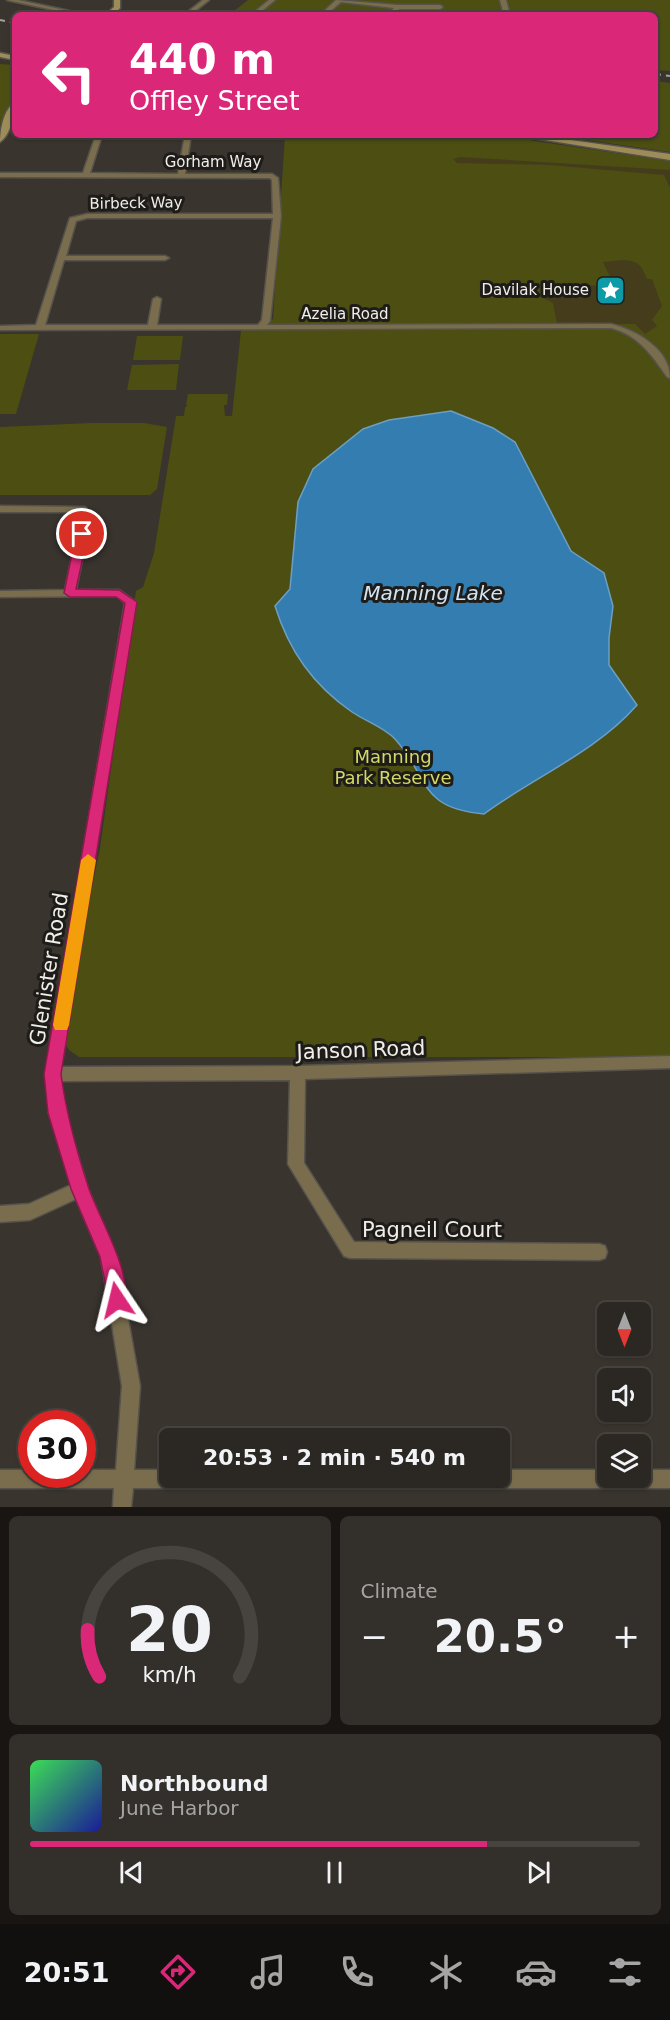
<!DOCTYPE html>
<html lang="en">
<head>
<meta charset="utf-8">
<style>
	body { margin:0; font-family:"DejaVu Sans",sans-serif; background:#332f2a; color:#f1f3f6; height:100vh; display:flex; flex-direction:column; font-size:22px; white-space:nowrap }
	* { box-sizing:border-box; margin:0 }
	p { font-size:20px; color:#a6a5a5 }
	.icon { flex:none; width:33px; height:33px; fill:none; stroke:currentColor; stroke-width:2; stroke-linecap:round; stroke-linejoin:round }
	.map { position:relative; height:1507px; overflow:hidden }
	.details { display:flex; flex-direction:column; gap:9px; padding:9px; background:#181513; flex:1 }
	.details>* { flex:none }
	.banner { position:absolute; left:12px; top:12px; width:646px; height:126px; border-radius:9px; box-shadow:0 2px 4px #0004,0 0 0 2px #474440; background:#db2777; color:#fff; overflow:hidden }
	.needle { width:39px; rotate:180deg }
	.buttons { position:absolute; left:597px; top:1302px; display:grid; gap:12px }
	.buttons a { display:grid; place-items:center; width:54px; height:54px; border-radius:9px; background:#2b2722; box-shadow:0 2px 4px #0004,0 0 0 2px #474440; font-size:30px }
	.speed { position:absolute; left:18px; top:1410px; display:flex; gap:12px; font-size:30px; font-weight:700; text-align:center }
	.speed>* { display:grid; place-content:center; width:78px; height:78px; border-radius:50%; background:#2b2722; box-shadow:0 2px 4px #0004,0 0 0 2px #474440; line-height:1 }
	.speed .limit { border:9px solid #d22; background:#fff; color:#111 }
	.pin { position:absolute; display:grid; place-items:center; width:51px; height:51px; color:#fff; margin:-26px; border:3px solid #fff; border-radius:50%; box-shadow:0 2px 6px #0007 }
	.me { position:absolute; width:66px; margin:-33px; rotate:350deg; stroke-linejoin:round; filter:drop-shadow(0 0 4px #0008) }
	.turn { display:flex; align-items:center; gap:21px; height:126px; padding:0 18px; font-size:27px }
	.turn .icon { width:78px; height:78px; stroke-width:2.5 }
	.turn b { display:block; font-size:42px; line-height:51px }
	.big { font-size:45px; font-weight:700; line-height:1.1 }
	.details .widget { flex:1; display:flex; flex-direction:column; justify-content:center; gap:9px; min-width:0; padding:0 21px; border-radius:9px; background:#332f2a }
	.details .dial { align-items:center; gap:0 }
	.dial svg { height:156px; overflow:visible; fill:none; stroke:#474440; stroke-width:7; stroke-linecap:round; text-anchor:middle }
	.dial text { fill:#f1f3f6; stroke:none }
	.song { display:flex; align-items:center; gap:18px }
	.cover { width:72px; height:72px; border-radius:9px; background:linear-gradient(135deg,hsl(130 70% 55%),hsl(240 70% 35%)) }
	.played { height:6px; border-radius:3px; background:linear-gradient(90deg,#db2777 75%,#474440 75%) }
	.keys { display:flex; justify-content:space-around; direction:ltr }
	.heat { display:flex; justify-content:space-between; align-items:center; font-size:33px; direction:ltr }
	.details .tiles { flex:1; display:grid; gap:9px; grid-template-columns:1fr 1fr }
	.widget:last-child { grid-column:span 2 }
	.trip { position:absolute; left:159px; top:1428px; width:351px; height:60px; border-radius:9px; background:#2b2722; box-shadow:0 2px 4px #0004,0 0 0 2px #474440; font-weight:700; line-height:60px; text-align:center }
	.menu { display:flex; height:96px; justify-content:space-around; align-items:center; background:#11100e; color:#a6a5a5 }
	.menu .icon { width:42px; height:42px }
	.menu .current { color:#db2777 }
	.menu b { font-size:27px; color:#f1f3f6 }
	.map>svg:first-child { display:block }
	.green { fill:#4c4e12 }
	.sand { fill:#453c1c }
	.water { fill:#337db1; stroke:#6c9fc2; stroke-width:1.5 }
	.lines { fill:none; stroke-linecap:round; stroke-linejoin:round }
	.street-casing { stroke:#56524c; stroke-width:3 }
	.secondary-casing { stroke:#56524c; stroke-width:3 }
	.street { fill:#796d4d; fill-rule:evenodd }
	.secondary { fill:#9e8c58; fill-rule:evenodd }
	.rail { stroke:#a4a09b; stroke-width:2; stroke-dasharray:5 5; stroke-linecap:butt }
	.route { fill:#db2777; stroke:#8e194d; stroke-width:1.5 }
	.slow { fill:#f59e0b }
	.labels { text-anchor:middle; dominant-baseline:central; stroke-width:6; stroke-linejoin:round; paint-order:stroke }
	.far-street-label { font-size:15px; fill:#f1eeea; stroke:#1e1c19 }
	.far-poi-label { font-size:15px; fill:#f1eeea; stroke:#1e1c19; text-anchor:end }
	.park-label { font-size:18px; fill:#d4d966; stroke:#1e1c19 }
	.water-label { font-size:20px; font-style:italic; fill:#d2e4f2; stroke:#1e1c19 }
	.near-street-label { font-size:21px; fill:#f1eeea; stroke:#1e1c19 }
</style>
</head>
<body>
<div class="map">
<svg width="670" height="1507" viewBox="0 0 670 1507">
	<rect width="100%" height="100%" fill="#39342e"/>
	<g class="green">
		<polygon points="248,0 670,0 670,71 656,70 656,15 229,15"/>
		<polygon points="0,64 15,65 15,95 0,125"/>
		<polygon points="656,81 670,83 670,152 553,135 656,135"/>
		<polygon points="285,135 494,135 670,161 670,1057 79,1057 69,1050 63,1040 70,994 100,848 136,591 143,587 154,553 176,416 184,416 185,407 188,406 186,405 188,394 228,394 227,405 224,405 225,416 232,416 241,330 257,330 273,319"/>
		<polygon points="0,334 39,334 16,414 0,414"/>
		<polygon points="137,336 183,336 180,360 133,360"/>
		<polygon points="179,364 176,390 127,390 132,365"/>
		<polygon points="91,423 144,423 167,427 157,489 150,495 0,495 0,427"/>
	</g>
	<g class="sand">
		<polygon points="460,157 670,170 670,188 664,175 550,165 457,163 453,159"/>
		<path d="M623 260C639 261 641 265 647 279H652L662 306 652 320 657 326 645 334 635 324H557L553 303 543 298 545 290 574 284 615 287 603 262Z"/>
	</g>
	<path class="water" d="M451 411 493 428 515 442 571 551 604 573 613 606 609 638V665L637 705C596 752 534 777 484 814 418 808 430 778 395 739 384 727 365 721 352 712 313 685 289 651 275 606L290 589 298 502 313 469 363 429 389 420Z"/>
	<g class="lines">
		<defs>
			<g id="street">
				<polygon points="7,0 18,0 88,15 77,15"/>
				<polygon points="203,0 209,0 190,15 184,15"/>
				<polygon points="269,0 275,0 257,15 251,15"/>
				<polygon points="336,0 398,5 440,5 443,7 440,9 399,9 393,15 387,15 394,8 341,2 326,15 320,15"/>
				<polygon points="500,0 506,0 510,15 504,15"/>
				<path d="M96 135H102L90 173 178 174 185 135H191L185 174H272L278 178 281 216 270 321 267 325 611 324C636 330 670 349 670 378L667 377C652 355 638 335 611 328L0 330V326L36 325 70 218 87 214H273L272 180 270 178 0 177V173H83ZM87 218H273L262 320 258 325H157L161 299 157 297 153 299 148 325H45L64 260H165L169 258 165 256H66L76 221Z"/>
				<polygon points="0,506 85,507 91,514 76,590 119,590 136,602 61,1067 298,1066 670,1056 670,1068 305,1079 304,1163 354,1242 599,1244 605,1246 607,1252 605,1258 599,1260 350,1258 344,1256 288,1164 290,1080 61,1081 65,1113 88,1189 117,1257 140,1386 134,1470 170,1470 170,1478 500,1478 500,1470 608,1470 608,1478 640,1478 640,1470 670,1470 670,1488 133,1488 131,1507 113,1507 114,1488 0,1488 0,1470 32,1470 32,1474 82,1474 82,1470 116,1470 122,1386 101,1257 76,1199 30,1220 0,1222 0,1206 29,1204 71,1185 49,1113 46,1074 125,603 117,596 0,597 0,591 65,590 81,514 79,512 0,512"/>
			</g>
			<g id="secondary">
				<polygon points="114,0 120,0 120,8 113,15 105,15 114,7"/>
				<polygon points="0,53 15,56 15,60 0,57"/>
				<path d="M15 102C15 114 11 134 0 142 0 129 4 109 15 102Z"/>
				<polygon points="514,135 535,135 670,154 670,160"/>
			</g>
		</defs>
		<use href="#street" class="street-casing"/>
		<use href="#secondary" class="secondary-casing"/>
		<use href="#street" class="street"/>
		<use href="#secondary" class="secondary"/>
		<g class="rail">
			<polyline points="0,20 15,23"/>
			<polyline points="656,74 670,76"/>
		</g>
	</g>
	<path class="route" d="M82 531 88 534 76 589 119 590 137 602 61 1074C66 1113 76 1149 88 1186 97 1215 136 1277 123 1307L117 1310 110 1307 100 1257 71 1189 48 1113 44 1074 125 603 116 597H70L64 593 76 534Z"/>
	<polygon class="slow" points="88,854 96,860 69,1025 67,1030 55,1030 53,1025 81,860"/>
	<defs>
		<symbol id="sight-square" viewBox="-11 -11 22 22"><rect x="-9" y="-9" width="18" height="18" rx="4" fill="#0f9aa8" stroke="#1e1c19"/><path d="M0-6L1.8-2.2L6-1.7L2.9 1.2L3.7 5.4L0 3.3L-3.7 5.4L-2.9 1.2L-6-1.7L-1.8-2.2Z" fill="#fff"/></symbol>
	</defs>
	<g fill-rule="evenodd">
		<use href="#sight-square" x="594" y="274" width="33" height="33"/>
	</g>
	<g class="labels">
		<g class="far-street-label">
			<text x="213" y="162">Gorham Way</text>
			<text transform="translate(136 203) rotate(-1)">Birbeck Way</text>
			<text x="345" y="314">Azelia Road</text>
		</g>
		<g class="far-poi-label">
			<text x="589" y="290">Davilak House</text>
		</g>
		<g class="park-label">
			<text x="393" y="756">Manning<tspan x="393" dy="21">Park Reserve</tspan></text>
		</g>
		<g class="water-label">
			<text x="433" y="593">Manning Lake</text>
		</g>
		<g class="near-street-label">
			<text transform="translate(49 969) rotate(-81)">Glenister Road</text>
			<text transform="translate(361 1050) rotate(-2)">Janson Road</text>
			<text x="432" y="1230">Pagneil Court</text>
		</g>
	</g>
</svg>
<div class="buttons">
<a><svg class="needle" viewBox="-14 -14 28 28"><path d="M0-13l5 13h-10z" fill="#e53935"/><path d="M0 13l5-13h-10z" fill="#a6a5a5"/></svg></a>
<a><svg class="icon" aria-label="sound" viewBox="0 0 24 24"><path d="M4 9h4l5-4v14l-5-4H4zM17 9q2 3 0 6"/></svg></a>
<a><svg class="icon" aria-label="layers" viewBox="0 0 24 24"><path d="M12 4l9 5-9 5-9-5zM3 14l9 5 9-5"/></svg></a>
</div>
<div class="speed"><div class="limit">30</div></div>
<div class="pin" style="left:82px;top:534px;background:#d93025"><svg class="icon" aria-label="arrive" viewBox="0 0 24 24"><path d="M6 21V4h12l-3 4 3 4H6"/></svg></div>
<svg class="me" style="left:117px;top:1300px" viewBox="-20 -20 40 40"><path d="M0-17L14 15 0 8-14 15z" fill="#db2777" stroke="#fff" stroke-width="4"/></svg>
<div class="trip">20:53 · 2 min · 540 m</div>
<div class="banner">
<div class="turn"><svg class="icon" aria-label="left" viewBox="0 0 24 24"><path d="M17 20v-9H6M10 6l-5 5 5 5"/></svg><div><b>440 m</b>Offley Street</div></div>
</div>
</div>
<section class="details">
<div class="tiles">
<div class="widget dial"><svg viewBox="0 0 100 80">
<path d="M14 69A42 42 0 1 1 86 69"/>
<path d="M14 69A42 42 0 0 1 8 45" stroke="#db2777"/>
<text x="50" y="56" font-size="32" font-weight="700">20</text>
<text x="50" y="72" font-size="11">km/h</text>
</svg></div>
<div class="widget"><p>Climate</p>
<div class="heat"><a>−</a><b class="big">20.5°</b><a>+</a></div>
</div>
<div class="widget">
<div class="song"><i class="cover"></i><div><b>Northbound</b><p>June Harbor</p></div></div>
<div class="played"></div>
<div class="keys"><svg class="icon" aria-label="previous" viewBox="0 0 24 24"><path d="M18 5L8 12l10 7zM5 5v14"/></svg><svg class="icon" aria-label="pause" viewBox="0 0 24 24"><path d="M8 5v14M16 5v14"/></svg><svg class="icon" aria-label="next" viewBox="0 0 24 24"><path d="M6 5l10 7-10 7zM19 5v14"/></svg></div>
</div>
</div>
</section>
<nav class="menu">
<b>20:51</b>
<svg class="icon current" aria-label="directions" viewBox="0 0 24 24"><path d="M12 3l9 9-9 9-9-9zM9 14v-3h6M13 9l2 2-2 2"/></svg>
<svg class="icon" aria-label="music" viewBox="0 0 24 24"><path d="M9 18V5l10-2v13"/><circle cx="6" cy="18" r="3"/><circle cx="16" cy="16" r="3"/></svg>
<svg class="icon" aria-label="phone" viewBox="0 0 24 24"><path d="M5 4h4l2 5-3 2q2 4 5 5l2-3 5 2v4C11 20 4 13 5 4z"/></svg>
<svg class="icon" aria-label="climate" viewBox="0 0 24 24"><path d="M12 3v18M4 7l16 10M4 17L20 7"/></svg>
<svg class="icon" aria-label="car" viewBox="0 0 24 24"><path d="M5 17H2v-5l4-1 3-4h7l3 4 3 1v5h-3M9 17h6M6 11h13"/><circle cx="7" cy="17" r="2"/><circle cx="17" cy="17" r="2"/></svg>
<svg class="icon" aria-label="filters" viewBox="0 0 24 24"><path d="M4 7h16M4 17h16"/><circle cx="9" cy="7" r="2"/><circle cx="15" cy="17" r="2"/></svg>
</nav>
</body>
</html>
